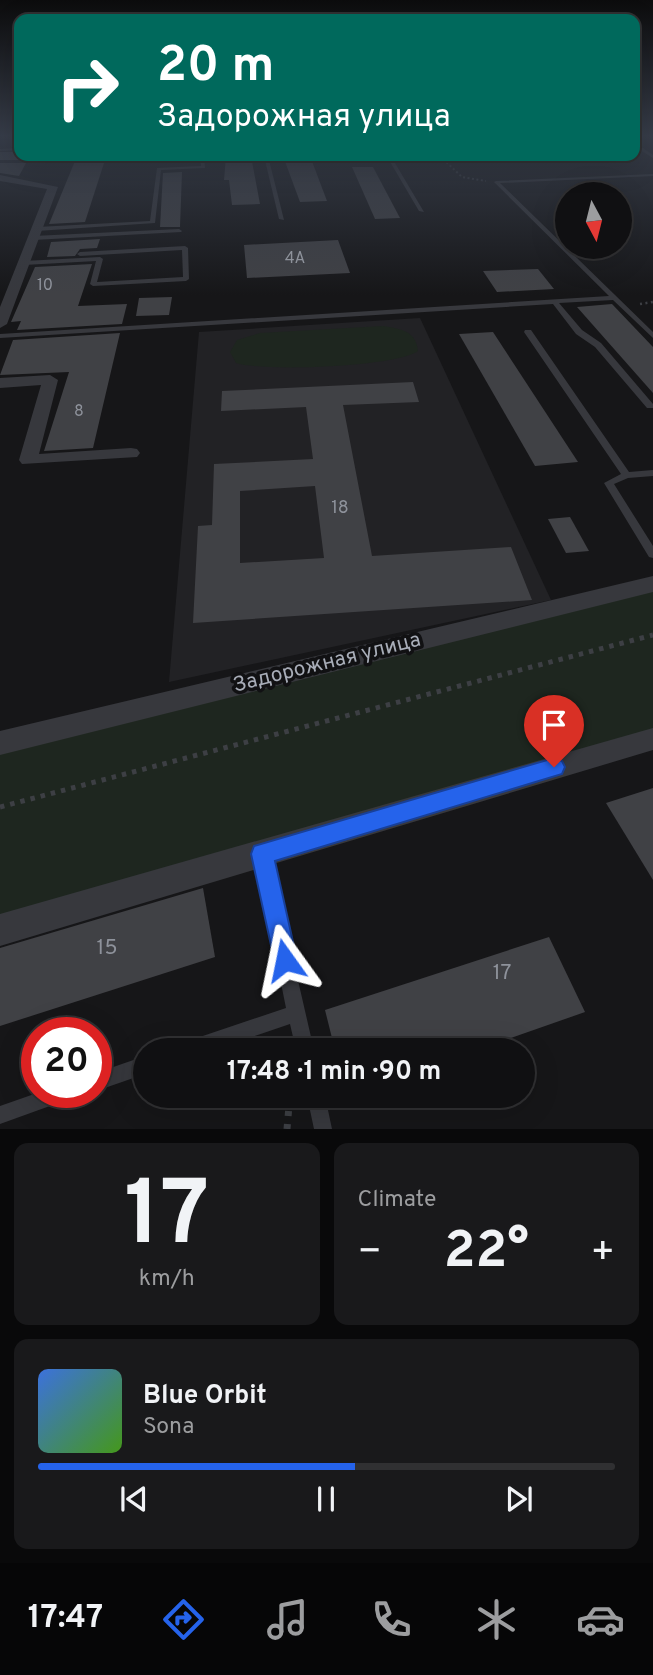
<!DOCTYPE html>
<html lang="en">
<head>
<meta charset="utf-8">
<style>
	body { margin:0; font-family:Overpass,sans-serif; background:#19191b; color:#f1f3f6; height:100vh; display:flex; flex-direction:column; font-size:26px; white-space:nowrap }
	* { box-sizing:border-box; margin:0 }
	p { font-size:23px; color:#9c9d9f }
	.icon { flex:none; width:38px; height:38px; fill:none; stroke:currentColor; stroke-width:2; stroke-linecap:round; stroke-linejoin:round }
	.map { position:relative; height:1129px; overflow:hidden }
	.details { display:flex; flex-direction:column; gap:14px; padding:14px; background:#09090a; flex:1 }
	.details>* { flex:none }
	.banner { position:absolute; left:14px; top:14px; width:626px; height:147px; border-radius:14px; box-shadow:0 7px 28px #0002,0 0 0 2px #303032; background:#00695c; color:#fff; overflow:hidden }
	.needle { width:46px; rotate:173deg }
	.controls { position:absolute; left:555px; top:182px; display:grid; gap:14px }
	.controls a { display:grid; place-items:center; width:77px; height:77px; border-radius:50%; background:#101012; box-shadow:0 7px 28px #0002,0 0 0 2px #303032; font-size:35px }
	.speed { position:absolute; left:21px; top:1017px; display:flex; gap:14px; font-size:35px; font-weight:700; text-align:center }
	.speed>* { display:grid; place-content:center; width:91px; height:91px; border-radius:50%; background:#101012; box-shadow:0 7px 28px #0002,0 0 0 2px #303032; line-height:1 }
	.speed .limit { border:10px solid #d22; background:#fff; color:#111 }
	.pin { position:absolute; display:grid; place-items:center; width:60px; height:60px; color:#fff; margin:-72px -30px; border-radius:50% 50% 50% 0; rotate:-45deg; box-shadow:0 0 7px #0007 }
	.pin .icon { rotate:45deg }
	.me { position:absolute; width:77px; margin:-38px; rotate:348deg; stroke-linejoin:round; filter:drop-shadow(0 0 5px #0008) }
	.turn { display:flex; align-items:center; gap:24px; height:147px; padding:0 28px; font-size:32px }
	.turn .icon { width:91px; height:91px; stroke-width:2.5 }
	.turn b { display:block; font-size:49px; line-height:60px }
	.big { font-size:52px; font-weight:700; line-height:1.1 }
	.details .card { flex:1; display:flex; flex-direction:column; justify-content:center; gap:10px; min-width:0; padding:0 24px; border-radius:14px; background:#19191b }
	.details .dial { align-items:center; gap:0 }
	.dial b { font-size:91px; line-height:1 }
	.song { display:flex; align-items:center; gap:21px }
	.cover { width:84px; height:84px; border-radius:10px; background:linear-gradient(135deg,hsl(220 70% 55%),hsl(100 70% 35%)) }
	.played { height:7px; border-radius:4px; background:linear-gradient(90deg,#2563eb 55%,#303032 55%) }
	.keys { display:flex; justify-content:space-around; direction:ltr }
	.heat { display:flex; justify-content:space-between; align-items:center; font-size:38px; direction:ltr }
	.details .tiles { flex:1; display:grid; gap:14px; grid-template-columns:1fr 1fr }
	.card:last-child { grid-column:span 2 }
	.trip { position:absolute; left:133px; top:1038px; width:402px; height:70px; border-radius:35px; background:#101012; box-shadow:0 7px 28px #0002,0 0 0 2px #303032; font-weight:700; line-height:70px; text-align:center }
	.menu { display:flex; height:112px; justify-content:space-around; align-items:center; background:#060607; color:#9c9d9f }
	.menu .icon { width:49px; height:49px }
	.menu .selected { color:#2563eb }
	.menu b { font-size:32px; color:#f1f3f6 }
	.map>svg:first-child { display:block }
	.built { fill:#222225 }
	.green { fill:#1e261f }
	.building { fill:#404145; fill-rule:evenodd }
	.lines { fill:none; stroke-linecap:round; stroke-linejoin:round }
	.path-far3 { stroke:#3d3f44; stroke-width:2; stroke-dasharray:2 2.5; stroke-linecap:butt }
	.path-far2 { stroke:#3d3f44; stroke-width:2.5; stroke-dasharray:2 3.5; stroke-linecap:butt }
	.path-far1 { stroke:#3d3f44; stroke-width:5; stroke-dasharray:4.5 6; stroke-linecap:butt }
	.path { stroke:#3d3f44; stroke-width:7; stroke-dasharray:5 8; stroke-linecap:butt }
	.lane { fill:#37383d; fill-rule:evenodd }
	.street { fill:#37383d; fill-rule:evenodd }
	.secondary { fill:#45474d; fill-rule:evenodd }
	.route { fill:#2563eb; stroke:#184099; stroke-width:2 }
	.labels { text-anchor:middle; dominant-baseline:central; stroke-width:7; stroke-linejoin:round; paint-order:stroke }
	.far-number-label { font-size:16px; fill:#8e929b }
	.number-label { font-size:18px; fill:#8e929b }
	.street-label { font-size:21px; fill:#a8adb8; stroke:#111113 }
	.near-number-label { font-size:21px; fill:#8e929b }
</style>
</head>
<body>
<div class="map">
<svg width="653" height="1129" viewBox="0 0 653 1129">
	<rect width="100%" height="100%" fill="#161618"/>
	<polygon class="built" points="420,318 551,600 169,682 199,332"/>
	<g class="green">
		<path d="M383 326C400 329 416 330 418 351 396 367 263 372 236 363L230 352 237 340 260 333Z"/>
		<polygon points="653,584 653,739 0,930 0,737"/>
	</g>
	<g class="building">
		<polygon points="226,156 251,156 260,204 232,205 229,180 224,180"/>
		<polygon points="283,156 310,156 327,201 300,202"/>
		<polygon points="105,160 85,222 49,224 75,161"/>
		<polygon points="0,163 26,163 19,176 0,173"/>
		<polygon points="352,167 373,167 400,218 375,219"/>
		<polygon points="182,172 180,227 160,227 163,173"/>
		<polygon points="100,239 97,248 80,249 75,256 47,257 51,242"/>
		<polygon points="338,240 350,273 247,278 244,245"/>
		<polygon points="92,264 78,306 127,304 122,324 17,330 21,321 11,322 35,267"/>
		<polygon points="538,269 554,289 497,292 483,271"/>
		<polygon points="172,297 169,315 136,316 139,298"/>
		<polygon points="612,304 653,347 653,393 577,307"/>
		<polygon points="493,332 578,462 535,466 459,334"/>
		<polygon points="120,333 93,448 44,451 69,372 0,375 13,340"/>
		<path d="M413 382 419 402 343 405 372 556 511 547 532 600 193 623 198 526 212 525 214 464 313 459 306 407 221 411 222 391ZM315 486 324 558 240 563V491Z"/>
		<polygon points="570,517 589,551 566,553 548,519"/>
		<polygon points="653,788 653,880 606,803"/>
		<polygon points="203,888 215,957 0,1026 0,948"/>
		<polygon points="549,937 585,1012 477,1050 335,1050 325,1010"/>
	</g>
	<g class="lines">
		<polyline class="path-far3" points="440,156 462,177 486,181"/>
		<polyline class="path-far2" points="640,304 653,302"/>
		<polyline class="path-far1" points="0,807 653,635"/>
		<polyline class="path" points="287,1129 289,1106"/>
		<g class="lane">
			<polygon points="19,148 19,150 0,151 0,149"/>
			<polygon points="635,148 643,148 653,155 653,158 640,150 635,150"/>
			<polygon points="200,156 204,156 205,168 161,170 155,223 37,231 34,229 37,227 150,221 157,168 201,166"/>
			<polygon points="264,156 268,156 284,220 279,219"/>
			<polygon points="354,156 358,156 360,159 392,158 424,212 419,211 389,160 358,161"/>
			<polygon points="653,174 653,176 500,183 653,332 653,338 613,300 559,303 582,330 601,343 653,404 653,408 647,408 595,347 576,334 553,304 0,338 0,334 609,296 494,182 496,181"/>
			<polygon points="179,229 182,231 181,232 33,240 30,238 33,236"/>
			<polygon points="185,246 188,248 189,279 186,281 93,286 90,284 96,261 24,265 21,263 24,261 100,257 103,259 97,282 183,277 182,250 80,256 77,254 80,252"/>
			<polygon points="525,330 531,330 629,472 653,470 653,476 628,478 614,484 653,546 653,558 649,557 604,483 621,474 524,332"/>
			<polygon points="262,847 267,849 269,854 314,1050 296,1050 290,1024 214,1050 179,1050 182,1044 188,1041 286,1008 255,854 257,849"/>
			<polygon points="145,1056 145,1074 96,1091 96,1073"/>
			<polygon points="40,1092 75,1092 72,1098 0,1124 0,1106"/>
			<polygon points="307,1096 325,1096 332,1129 314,1129"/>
		</g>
		<g class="street">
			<polygon points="0,175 58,187 7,324 0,328 0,307 47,189 0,181"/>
			<polygon points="50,375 58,380 39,454 131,448 137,449 140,453 137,457 22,464 19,460 41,385 0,388 0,378"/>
			<polygon points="653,576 653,592 0,755 0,731"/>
			<polygon points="653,728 653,750 0,946 0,914"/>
		</g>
		<polygon class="secondary" points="0,152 19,152 19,156 25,156 19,160 0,160"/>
	</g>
	<linearGradient id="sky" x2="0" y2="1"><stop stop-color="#0c0c0d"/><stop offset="0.46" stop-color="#363c48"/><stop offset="1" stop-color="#363c48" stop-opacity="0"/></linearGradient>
	<rect width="653" height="295" fill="url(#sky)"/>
	<polygon class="route" points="554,758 562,761 565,767 562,774 275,861 297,960 294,968 285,972 276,968 251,854 254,846"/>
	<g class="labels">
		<g class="far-number-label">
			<text x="295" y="259">4А</text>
			<text x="45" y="286">10</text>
			<text x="79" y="412">8</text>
		</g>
		<g class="number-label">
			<text x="340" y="508">18</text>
		</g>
		<g class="street-label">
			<text transform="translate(327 663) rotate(-14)">Задорожная улица</text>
		</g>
		<g class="near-number-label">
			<text x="107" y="948">15</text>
			<text x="502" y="973">17</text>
		</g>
	</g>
</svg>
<div class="controls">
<a><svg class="needle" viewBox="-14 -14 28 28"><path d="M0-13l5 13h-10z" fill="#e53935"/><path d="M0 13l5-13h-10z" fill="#9c9d9f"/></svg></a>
</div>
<div class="speed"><div class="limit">20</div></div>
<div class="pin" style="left:554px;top:767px;background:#d93025"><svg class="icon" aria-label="arrive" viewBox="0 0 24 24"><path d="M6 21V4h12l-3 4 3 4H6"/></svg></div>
<svg class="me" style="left:285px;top:960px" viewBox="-20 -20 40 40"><path d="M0-17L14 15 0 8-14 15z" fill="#2563eb" stroke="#fff" stroke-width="4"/></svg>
<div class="trip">17:48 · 1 min · 90 m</div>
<div class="banner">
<div class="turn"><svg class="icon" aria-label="right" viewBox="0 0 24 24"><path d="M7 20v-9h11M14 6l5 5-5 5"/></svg><div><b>20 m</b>Задорожная улица</div></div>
</div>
</div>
<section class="details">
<div class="tiles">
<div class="card dial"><b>17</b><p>km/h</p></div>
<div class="card"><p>Climate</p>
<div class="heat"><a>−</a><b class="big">22°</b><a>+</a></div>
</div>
<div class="card">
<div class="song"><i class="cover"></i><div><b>Blue Orbit</b><p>Sona</p></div></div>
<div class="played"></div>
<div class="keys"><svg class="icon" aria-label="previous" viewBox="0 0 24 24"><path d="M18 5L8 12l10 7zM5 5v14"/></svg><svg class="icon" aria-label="pause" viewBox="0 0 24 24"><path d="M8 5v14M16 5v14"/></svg><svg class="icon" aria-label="next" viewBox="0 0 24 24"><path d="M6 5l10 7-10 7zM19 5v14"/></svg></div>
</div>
</div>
</section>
<nav class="menu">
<b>17:47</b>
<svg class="icon selected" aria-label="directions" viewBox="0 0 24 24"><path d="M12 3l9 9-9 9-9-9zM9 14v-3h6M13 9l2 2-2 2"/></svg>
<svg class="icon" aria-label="music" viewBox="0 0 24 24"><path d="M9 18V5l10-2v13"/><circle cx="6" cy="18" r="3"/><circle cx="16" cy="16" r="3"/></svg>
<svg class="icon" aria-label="phone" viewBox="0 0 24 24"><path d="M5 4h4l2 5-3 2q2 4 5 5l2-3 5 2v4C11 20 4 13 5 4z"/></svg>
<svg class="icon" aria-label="climate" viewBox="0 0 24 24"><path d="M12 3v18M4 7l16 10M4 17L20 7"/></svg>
<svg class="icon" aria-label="car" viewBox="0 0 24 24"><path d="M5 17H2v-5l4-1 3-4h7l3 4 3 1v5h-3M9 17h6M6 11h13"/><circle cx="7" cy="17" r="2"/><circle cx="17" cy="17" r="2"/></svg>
</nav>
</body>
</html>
